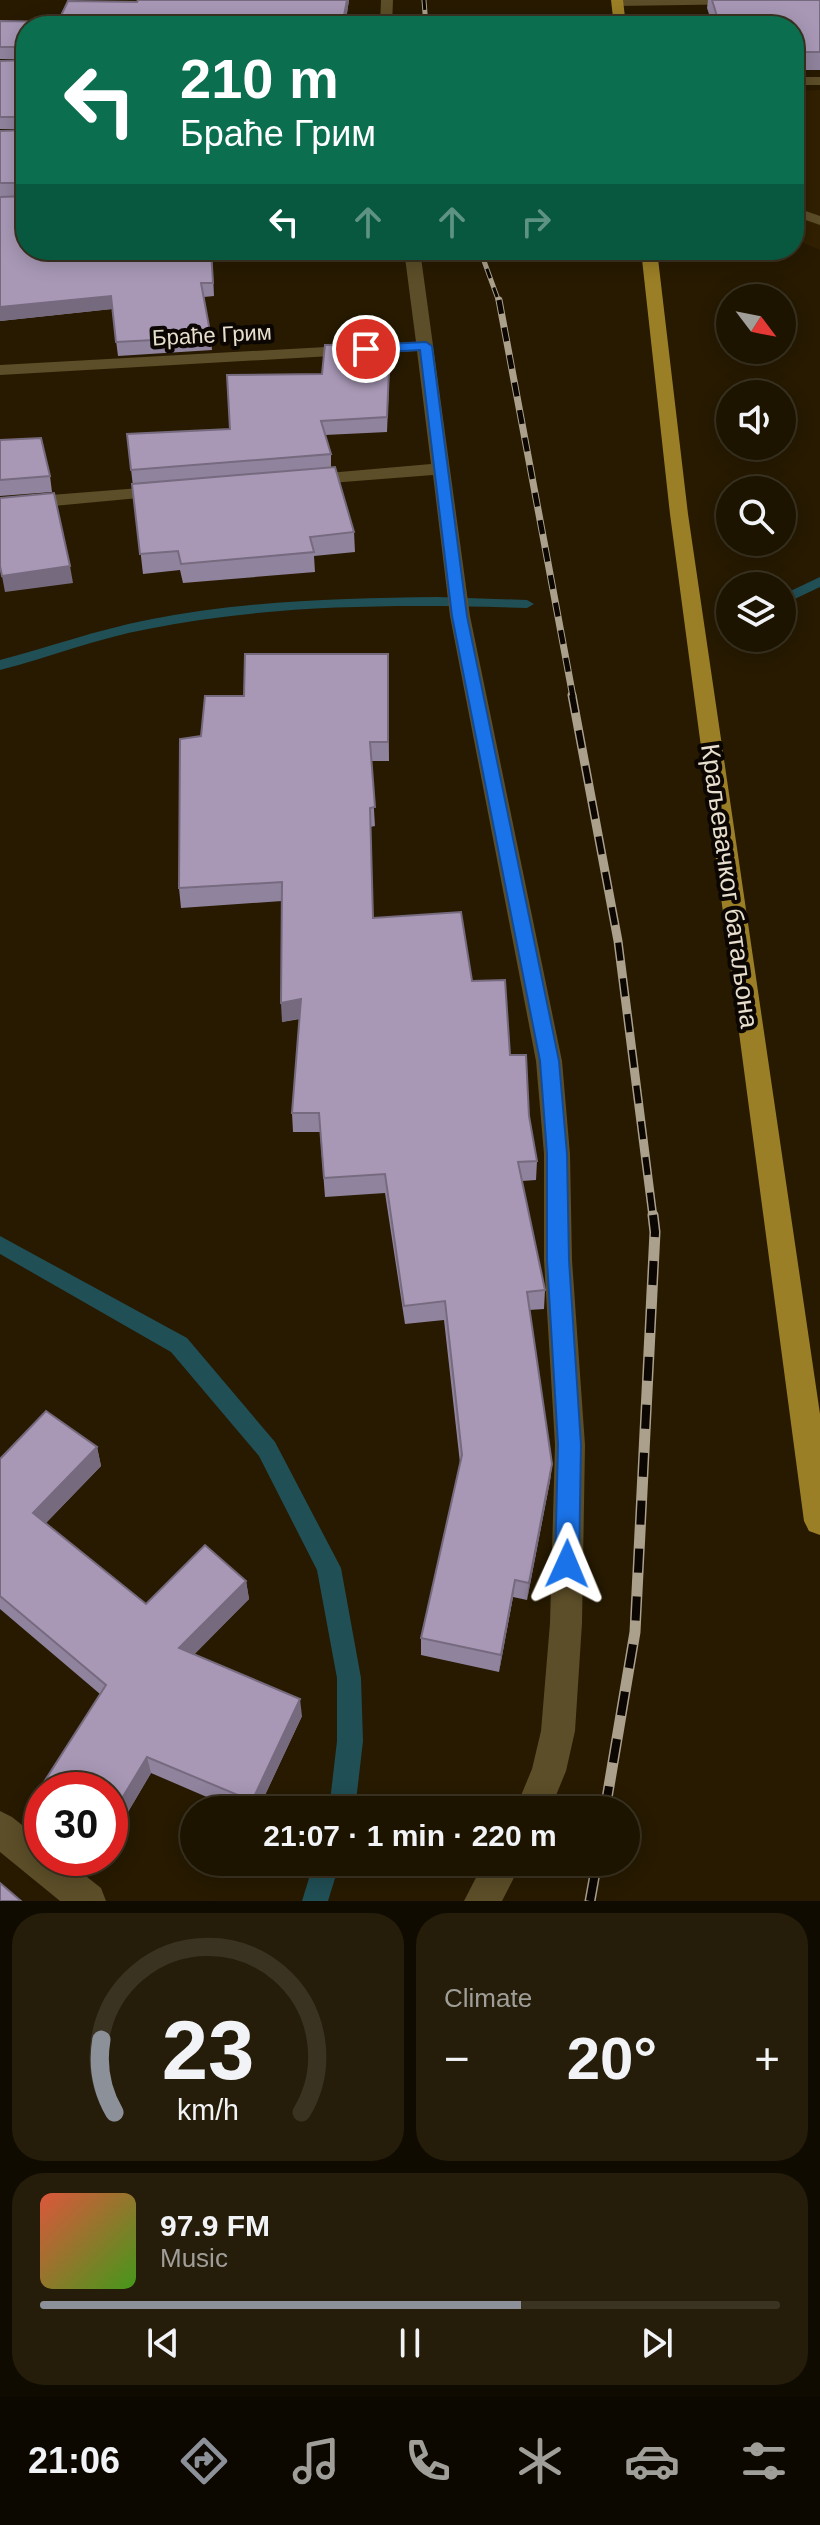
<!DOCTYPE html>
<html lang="en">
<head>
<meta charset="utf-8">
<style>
	body { margin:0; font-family:Arial,sans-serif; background:#251d0a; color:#f1f3f6; height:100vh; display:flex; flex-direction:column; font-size:30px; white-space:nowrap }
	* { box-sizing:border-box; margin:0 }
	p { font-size:26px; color:#a09e99 }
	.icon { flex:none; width:44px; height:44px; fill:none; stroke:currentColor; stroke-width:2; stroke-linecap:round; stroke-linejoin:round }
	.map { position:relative; height:1901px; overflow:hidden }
	.drawer { display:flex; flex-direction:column; gap:12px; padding:12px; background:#100b00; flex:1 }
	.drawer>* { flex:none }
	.hud { position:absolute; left:16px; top:16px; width:788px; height:244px; border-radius:32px; box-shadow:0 4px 20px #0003,0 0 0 2px #3b3322; background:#0b6e4f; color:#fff; overflow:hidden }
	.needle { width:52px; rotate:122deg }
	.fabs { position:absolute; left:716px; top:284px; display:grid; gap:16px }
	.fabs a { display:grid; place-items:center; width:80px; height:80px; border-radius:50%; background:#1d1400; box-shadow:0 4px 20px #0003,0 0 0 2px #3b3322; font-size:40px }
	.speed { position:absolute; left:24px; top:1772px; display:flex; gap:16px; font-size:40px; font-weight:700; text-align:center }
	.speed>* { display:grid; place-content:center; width:104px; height:104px; border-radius:50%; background:#1d1400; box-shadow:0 4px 20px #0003,0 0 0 2px #3b3322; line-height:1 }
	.speed .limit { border:12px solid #d22; background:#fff; color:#111 }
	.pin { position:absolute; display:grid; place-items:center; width:68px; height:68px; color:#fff; margin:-34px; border:4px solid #fff; border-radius:50%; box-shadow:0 2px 8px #0007 }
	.me { position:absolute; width:88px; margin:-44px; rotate:1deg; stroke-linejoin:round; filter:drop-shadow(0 0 6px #0008) }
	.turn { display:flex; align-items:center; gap:28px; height:168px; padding:0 32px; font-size:36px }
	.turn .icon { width:104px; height:104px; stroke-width:2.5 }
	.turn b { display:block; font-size:56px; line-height:68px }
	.lanes { display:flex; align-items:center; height:76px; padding:0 32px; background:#0003; justify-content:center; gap:40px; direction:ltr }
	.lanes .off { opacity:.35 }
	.big { font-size:60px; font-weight:700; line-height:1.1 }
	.drawer .tile { flex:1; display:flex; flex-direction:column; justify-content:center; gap:12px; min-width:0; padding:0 28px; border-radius:32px; background:#251d0a }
	.drawer .dial { align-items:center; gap:0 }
	.dial svg { height:208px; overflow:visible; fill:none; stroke:#3b3322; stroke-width:7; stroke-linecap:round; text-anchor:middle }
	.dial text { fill:#f1f3f6; stroke:none }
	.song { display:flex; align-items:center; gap:24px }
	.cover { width:96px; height:96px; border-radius:12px; background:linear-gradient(135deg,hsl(10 70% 55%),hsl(100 70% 35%)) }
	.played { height:8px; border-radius:4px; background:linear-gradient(90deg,#8c9099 65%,#3b3322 65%) }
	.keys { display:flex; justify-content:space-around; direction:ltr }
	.heat { display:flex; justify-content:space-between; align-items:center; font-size:44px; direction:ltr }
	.drawer .tiles { flex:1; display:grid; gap:12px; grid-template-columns:1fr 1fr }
	.tile:last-child { grid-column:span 2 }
	.trip { position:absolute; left:180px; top:1796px; width:460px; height:80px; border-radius:40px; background:#1d1400; box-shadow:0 4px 20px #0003,0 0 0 2px #3b3322; font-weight:700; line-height:80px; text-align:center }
	.menu { display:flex; height:128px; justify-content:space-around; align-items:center; background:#0c0800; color:#a09e99 }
	.menu .icon { width:56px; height:56px }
	.menu .on { color:#8c9099 }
	.menu b { font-size:36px; color:#f1f3f6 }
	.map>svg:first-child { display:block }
	.built { fill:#312000 }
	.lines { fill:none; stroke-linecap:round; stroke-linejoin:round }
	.stream { fill:#204f55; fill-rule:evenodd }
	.minor { fill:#5c4e28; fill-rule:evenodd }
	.major { fill:#9b7f26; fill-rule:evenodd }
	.rail-far3-casing { stroke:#aaa08c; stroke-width:5 }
	.rail-far2-casing { stroke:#aaa08c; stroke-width:7 }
	.rail-far1-casing { stroke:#aaa08c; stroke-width:9 }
	.rail-casing { stroke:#aaa08c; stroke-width:11 }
	.rail-far3 { stroke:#0b0601; stroke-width:3; stroke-dasharray:10; stroke-linecap:butt }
	.rail-far2 { stroke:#0b0601; stroke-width:5; stroke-dasharray:14; stroke-linecap:butt }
	.rail-far1 { stroke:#0b0601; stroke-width:6; stroke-dasharray:18; stroke-linecap:butt }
	.rail { stroke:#0b0601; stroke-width:8; stroke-dasharray:24; stroke-linecap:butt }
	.wall { fill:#90839d }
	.shaded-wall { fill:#766a7f }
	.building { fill:#a898b6; stroke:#766a7f; stroke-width:2 }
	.route { fill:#1a73e8; stroke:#114b97; stroke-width:2 }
	.labels { text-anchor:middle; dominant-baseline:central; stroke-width:8; stroke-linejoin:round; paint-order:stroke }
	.far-street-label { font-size:22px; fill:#e7dece; stroke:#0b0601 }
	.street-label { font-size:26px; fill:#e7dece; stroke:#0b0601 }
</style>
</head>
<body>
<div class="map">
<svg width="820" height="1901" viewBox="0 0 820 1901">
	<rect width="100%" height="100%" fill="#271a00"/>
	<polygon class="built" points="820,90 820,250 794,239 794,91"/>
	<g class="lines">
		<g class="stream">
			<polygon points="820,577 820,587 782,605 782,595"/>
			<path d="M438 597 527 600 534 604 527 608C401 604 272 604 148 629 98 638 50 657 0 670V660C49 647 97 630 147 620 242 601 341 598 438 597Z"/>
			<polygon points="0,1236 187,1338 275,1442 341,1568 361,1678 363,1741 355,1810 329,1810 337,1741 337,1678 317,1570 259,1456 171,1352 0,1254"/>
			<polygon points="314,1862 340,1862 328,1901 302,1901"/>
		</g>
		<g class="minor">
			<polygon points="381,0 393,0 392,26 380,26"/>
			<polygon points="612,0 759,0 753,4 617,6 613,5"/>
			<rect x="794" y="77" width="26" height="8"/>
			<polygon points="794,207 820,216 820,225 794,216"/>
			<polygon points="404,250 420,250 470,616 562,1061 570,1154 572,1260 585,1445 582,1623 575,1731 566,1771 550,1810 515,1810 532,1769 541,1731 550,1623 555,1445 544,1260 544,1154 536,1061 450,616 433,475 305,485 296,480 305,475 431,464 417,351 0,375 0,365 416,342"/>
			<polygon points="165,486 174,491 171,495 0,511 0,499"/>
			<polygon points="0,1811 12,1817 42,1841 42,1858 63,1858 101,1888 106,1901 60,1901 0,1852"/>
			<polygon points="484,1862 522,1862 502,1901 464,1901"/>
		</g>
		<g class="major">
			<polygon points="611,0 623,0 626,26 614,26"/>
			<polygon points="641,250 657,250 688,514 820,1414 820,1535 809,1531 804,1521 670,514"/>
		</g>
		<defs>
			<g id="rail-far3">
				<polyline points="424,0 426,26"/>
				<polyline points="480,250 499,302"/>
			</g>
			<polyline id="rail-far2" points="499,300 573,697"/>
			<polyline id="rail-far1" points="572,695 618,941 653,1217"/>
			<g id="rail">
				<polyline points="605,1810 635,1632 655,1232 653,1215"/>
				<polyline points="590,1901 597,1862"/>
			</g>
		</defs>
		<use href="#rail-far3" class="rail-far3-casing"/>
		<use href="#rail-far2" class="rail-far2-casing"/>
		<use href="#rail-far1" class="rail-far1-casing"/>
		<use href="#rail" class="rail-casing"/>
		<use href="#rail-far3" class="rail-far3"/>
		<use href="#rail-far2" class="rail-far2"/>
		<use href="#rail-far1" class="rail-far1"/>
		<use href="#rail" class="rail"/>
	</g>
	<g class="wall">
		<polygon points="138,0 349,0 345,26 26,26 26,59 0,59 0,21 58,22 137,2"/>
		<polygon points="708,0 820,0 820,70 794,70 794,26 713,26 707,8"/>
		<polygon points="26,60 26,129 0,129 0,61"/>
		<polygon points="26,130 26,196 0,196 0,131"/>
		<polygon points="0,197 26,250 357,250 357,253 212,254 214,296 204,297 211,337 212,350 118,356 112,309 0,321"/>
		<polygon points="390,359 387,432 325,435 331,454 331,467 354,532 355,552 314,556 315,572 183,583 180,570 143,574 127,434 230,429 322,374"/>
		<polygon points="0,440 50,476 52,492 0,496"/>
		<polygon points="388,654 389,761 371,761 375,826 370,827 373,918 472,981 510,1055 529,1116 537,1161 536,1180 522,1181 545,1290 544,1309 529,1310 552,1464 550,1481 527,1600 513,1597 499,1672 421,1655 421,1638 460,1463 444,1320 405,1324 385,1193 325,1197 320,1132 293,1132 292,1113 300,1019 282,1022 282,901 181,908 179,888 201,736 244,696"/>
		<polygon points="97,1447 101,1466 46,1523 146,1604 246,1581 249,1599 194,1654 302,1716 258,1810 237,1810 151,1773 115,1834 110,1831 110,1790 47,1790 44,1782 100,1694 0,1609 0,1459"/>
	</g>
	<g class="shaded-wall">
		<polygon points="347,0 349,0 345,26 342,26"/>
		<polygon points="111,296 112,309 0,321 0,307"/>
		<polygon points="70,566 73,583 5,592 2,576"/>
		<polygon points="301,999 302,1018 282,1022 281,1003"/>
		<polygon points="97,1447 101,1466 38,1531 33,1513"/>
		<polygon points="552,1464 550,1481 527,1600 529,1583"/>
		<polygon points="515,1580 513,1597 499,1672 501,1655"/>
		<polygon points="246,1581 249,1599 183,1666 179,1648"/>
		<polygon points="300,1699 302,1716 258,1810 253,1810 252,1801"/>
		<polygon points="147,1757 151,1773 115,1834 110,1818"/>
	</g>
	<g class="building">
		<polygon points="138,0 347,0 342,26 26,26 26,49 24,47 0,47 0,21 58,22 68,1 137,2"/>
		<polygon points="712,0 820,0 820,52 794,52 794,26 720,26"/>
		<polygon points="26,60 26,118 24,117 0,117 0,61"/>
		<polygon points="26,130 26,185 24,183 0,183 0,131"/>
		<polygon points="26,196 26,250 211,250 213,283 201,283 211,337 116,342 111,296 0,307 0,197"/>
		<polygon points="390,344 387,417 321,421 331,454 131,470 127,434 230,429 227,375 322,374 325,345"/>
		<polygon points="41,438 50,476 0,480 0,440"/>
		<polygon points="335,467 354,532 310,537 314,552 181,564 178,551 140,554 132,484"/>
		<polygon points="54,493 70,566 2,576 0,566 0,498"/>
		<polygon points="245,654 388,654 388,742 370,742 375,807 370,808 373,918 461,912 472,981 505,980 510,1055 526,1055 529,1116 537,1161 518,1162 545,1290 527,1292 552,1464 529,1583 515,1580 501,1655 421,1638 462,1455 445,1301 404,1306 385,1174 324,1178 319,1113 292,1113 301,999 281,1003 282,882 179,888 180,739 201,736 205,696 244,696"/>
		<polygon points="46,1411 97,1447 33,1513 146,1604 205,1545 246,1581 179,1648 300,1699 252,1801 147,1757 110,1818 110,1790 59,1790 44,1782 106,1685 0,1596 0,1459"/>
		<polygon points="0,1883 21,1901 0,1901"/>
	</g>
	<polygon class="route" points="426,342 432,346 467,616 559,1061 567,1154 569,1260 581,1445 579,1564 576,1572 567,1575 559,1572 555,1564 558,1445 547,1260 547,1154 540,1061 452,616 420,350 366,353 360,349 366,345"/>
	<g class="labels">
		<g class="far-street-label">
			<text transform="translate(212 335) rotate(-3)">Браће Грим</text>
		</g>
		<g class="street-label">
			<text transform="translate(730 886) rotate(82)">Краљевачког батаљона</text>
		</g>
	</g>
</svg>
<div class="fabs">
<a><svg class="needle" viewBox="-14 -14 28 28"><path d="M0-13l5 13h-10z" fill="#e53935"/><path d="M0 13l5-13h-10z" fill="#a09e99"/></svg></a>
<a><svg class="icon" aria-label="sound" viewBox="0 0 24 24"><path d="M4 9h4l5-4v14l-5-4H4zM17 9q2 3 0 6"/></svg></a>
<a><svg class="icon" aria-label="search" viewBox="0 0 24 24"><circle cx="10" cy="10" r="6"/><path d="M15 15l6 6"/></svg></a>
<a><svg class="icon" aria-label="layers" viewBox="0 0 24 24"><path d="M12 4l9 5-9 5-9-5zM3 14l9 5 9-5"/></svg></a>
</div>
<div class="speed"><div class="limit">30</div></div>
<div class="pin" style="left:366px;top:349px;background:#d93025"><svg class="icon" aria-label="arrive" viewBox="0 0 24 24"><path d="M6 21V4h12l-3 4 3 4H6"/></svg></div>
<svg class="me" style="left:567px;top:1564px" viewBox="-20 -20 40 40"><path d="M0-17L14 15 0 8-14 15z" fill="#1a73e8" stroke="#fff" stroke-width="4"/></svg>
<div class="trip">21:07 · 1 min · 220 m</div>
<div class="hud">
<div class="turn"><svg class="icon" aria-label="left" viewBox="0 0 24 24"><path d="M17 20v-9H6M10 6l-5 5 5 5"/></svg><div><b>210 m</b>Браће Грим</div></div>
<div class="lanes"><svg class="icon" aria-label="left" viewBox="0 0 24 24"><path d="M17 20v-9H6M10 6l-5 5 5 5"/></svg><svg class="icon off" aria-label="ahead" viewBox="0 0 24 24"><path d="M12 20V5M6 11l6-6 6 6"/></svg><svg class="icon off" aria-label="ahead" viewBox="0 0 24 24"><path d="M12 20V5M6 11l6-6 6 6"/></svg><svg class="icon off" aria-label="right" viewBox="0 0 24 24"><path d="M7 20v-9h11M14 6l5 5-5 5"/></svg></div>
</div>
</div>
<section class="drawer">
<div class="tiles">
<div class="tile dial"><svg viewBox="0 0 100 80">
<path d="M14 69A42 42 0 1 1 86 69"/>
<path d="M14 69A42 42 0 0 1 9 41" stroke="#8c9099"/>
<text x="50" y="56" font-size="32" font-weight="700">23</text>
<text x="50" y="72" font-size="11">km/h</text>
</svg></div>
<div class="tile"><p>Climate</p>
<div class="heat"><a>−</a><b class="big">20°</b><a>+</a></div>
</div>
<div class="tile">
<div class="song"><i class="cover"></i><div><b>97.9 FM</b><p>Music</p></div></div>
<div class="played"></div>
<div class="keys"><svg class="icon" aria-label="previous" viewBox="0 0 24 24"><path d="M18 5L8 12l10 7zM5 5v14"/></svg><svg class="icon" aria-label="pause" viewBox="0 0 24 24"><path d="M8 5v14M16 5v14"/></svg><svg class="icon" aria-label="next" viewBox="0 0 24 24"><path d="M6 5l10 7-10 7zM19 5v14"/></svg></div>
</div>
</div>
</section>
<nav class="menu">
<b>21:06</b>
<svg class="icon on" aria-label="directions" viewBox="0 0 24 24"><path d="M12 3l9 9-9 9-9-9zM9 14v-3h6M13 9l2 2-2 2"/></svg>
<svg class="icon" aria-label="music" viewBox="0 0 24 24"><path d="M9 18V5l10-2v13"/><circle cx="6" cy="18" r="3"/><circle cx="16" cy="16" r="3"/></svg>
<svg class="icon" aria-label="phone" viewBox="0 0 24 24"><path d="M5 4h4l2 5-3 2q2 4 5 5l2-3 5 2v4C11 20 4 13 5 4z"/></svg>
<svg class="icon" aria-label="climate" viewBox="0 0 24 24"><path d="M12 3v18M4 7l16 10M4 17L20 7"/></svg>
<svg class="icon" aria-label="car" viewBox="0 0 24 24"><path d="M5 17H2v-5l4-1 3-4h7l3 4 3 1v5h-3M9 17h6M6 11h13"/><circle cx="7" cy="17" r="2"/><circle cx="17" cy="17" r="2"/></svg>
<svg class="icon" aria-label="filters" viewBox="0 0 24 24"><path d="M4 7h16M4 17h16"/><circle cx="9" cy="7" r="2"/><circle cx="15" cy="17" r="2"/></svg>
</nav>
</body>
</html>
